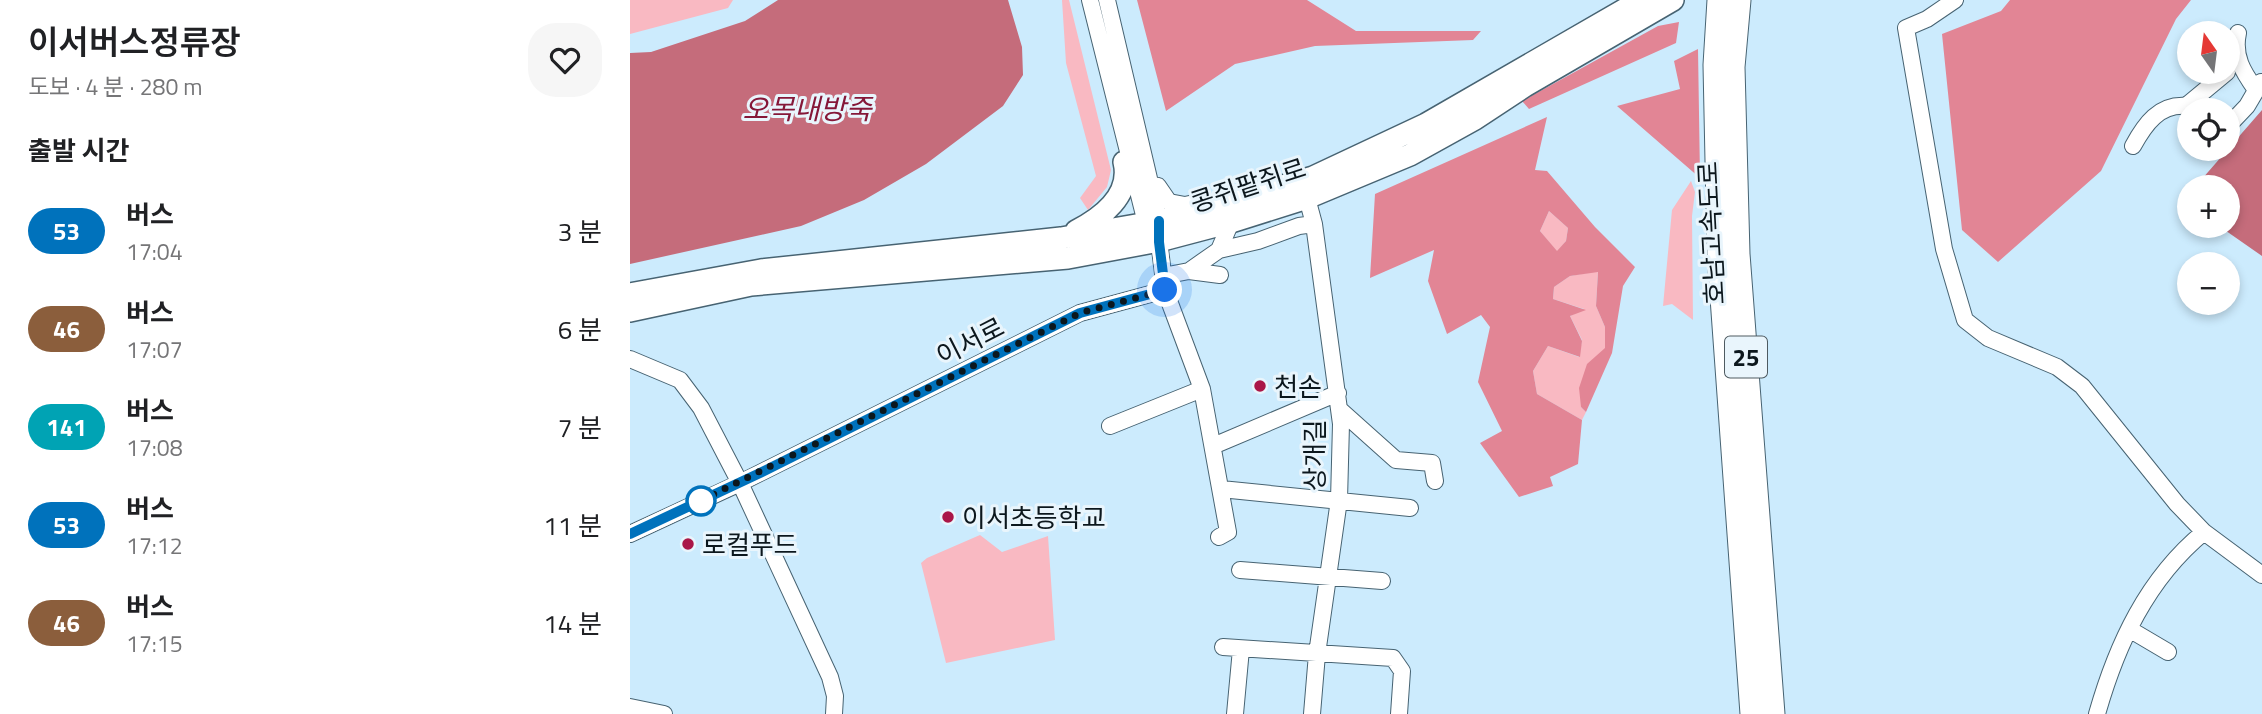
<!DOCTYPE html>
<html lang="ko">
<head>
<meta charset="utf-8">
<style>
	:root { --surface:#fff; --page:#f6f6f6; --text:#202124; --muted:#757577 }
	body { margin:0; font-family:"Titillium Web","Noto Sans KR",sans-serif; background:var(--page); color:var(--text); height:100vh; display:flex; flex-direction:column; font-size:26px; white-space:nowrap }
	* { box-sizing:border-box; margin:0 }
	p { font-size:23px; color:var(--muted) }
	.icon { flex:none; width:38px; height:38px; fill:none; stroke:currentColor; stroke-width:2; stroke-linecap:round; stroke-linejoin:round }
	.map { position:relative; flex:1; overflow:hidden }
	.details { display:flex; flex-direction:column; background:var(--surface); width:630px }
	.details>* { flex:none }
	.badge { padding:0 14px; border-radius:23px; font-size:24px; line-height:46px }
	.needle { width:46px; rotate:346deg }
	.buttons { position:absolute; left:1547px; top:21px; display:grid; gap:14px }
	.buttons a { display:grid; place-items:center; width:63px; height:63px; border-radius:50%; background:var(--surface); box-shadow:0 4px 10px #0003; font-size:35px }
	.you { position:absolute; width:35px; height:35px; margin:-18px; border:5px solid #fff; border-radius:50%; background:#1a73e8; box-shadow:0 0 0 10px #1a73e833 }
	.map>.badge { position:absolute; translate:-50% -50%; box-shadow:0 0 0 4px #fff }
	h2 { padding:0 28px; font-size:26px; line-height:63px }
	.round { display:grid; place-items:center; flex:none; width:74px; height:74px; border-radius:28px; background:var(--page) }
	.headline { display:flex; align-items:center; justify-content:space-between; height:119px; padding:0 28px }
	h1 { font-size:33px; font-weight:600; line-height:52px }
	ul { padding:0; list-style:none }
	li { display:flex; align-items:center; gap:21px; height:98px; padding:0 28px }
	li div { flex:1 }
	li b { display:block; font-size:26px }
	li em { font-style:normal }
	li .badge { min-width:77px; font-weight:700; text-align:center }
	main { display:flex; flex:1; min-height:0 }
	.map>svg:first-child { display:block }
</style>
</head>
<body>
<main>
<section class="details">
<div class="headline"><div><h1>이서버스정류장</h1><p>도보 · 4 분 · 280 m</p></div><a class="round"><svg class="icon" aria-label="heart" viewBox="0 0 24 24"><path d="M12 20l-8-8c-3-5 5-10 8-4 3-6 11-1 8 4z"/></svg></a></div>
<h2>출발 시간</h2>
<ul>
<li><span class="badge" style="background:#0072bc;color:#fff">53</span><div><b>버스</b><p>17:04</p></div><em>3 분</em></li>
<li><span class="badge" style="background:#8b5e3c;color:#fff">46</span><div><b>버스</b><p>17:07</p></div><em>6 분</em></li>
<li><span class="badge" style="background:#00a3b4;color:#fff">141</span><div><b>버스</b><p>17:08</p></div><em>7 분</em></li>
<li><span class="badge" style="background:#0072bc;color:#fff">53</span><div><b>버스</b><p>17:12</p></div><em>11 분</em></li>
<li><span class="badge" style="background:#8b5e3c;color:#fff">46</span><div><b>버스</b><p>17:15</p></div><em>14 분</em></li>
</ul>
</section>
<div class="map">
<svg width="1632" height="714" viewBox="0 0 1632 714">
	<rect width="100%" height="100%" fill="#ccebfd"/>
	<path fill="#f9b9c2" d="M0,0h103l-5,8 -98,26z
		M432,0h7l42,170 -4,17 -19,23 -8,-12 16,-22 -30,-113z
		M1061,181l4,11 -3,24 1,104 -21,-16 -9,2 9,-96z
		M919,211l19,17 -2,13 -9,11 -17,-21z
		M968,271l-2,35 9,21v22l-24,58 5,5 -4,8 -45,-26 -4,-23 15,-25 31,11 3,-17 -12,-24 14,-7 -31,-10 1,-12 16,-11z
		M350,535l22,17 46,-16 7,104 -109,23 -25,-100 6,-5z"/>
	<path fill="#e28595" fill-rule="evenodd" d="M507,0h170l49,31h125l-8,9 -158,6 -80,18 -69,47z
		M1380,0h181l-15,19 -75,152 -103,91 -36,-32 -20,-196 59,-23z
		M1049,22l-3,21 -147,66 -7,-8 136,-75z
		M1068,49l2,129 -83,-72 63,-17 -6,-28z
		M917,117l-12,53 12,1 48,56 40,40 -12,19 -11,67 -26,59 -5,-5 -2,-19 8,-24 18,-16v-21l-9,-21 2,-34 -28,4 -16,11 -1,12 33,11 -16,6 12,25 -2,16 -32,-11 -15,25 4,23 45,26 -4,44 -28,13 3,9 -34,11 -39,-54 22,-12 -24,-49 12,-55 -9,-12 -34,19 -19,-53 6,-31 -64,28 5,-84zM919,211l19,17 -2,13 -9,10 -17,-20z"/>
	<path fill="#c56c7b" d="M148,0h230l14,47 1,28 -20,31 -77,58 -62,36 -63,26 -171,38v-211l21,-1 94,-31z
		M1632,110v146l-43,-30h9v-39h-33z"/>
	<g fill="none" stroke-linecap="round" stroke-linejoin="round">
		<g stroke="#476372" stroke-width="18">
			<path id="minor" d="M460,0l56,223 5,8
				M1325,0l-28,19 -21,9 38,221 21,71 23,18 69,29 25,19 95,118 27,28 58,43
				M1608,33c-5,23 5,39 18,57
				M1598,126l19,-20 14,-24
				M1503,146c12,-22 26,-42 53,-40l41,-34
				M521,185l7,1 11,16 16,3 14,-3
				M677,198l7,26 27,200 -2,76 -22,154 -5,60
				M589,250l39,-9 41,-15 15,-2
				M559,271l31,4
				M533,276l26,-5 30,-21 12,-28
				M535,290l37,99 26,143 -9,5
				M0,359l50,21 21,28 39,75 90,194 5,19 -1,18
				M709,409l57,51 36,3 3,18
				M480,426l92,-37
				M583,446l125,-53
				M591,489l189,19
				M0,534l110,-51 340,-170 85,-23 -6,-49v-20l-52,-221
				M610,570l142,11
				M1499,629l39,23
				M593,647l170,11 9,13 -3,43
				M0,707l34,7
				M605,714l6,-65
				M1467,714c20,-70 50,-135 107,-182"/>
		</g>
		<g stroke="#476372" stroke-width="24">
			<path id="major" d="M446,231c25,-13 56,-36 48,-69l7,-1
				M0,294l131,-24 300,-32 98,-17 76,-21 78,-23 113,-53 215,-124
				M0,311l121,-26 317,-27 91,-17 72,-19 76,-24 103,-43 65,-36 50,-33 148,-86"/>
		</g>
		<g stroke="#476372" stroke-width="25">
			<path id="highway" d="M1089,0l-4,65 4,191 33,458
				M1109,0l-6,67 5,187 35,460"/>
		</g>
		<use href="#minor" stroke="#fff" stroke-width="16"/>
		<use href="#major" stroke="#fff" stroke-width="21"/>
		<use href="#highway" stroke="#fff" stroke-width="23"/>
	</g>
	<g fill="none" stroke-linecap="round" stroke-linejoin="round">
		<g stroke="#fff" stroke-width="16">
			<path id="line" d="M0,534l130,-61 320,-160 85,-23 -6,-48v-21"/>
		</g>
		<use href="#line" stroke="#0072bc" stroke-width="10"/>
		<path stroke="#0c171d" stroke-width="7" stroke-dasharray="0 12.6" d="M71,501l-5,2 384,-190 85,-23"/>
	</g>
	<g fill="#aa1647" stroke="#e9f5fc" stroke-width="2.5">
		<circle cx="630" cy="386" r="7"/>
		<circle cx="318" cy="517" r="7"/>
		<circle cx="58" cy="544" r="7"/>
	</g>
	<circle fill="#fff" stroke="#0072bc" stroke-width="3.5" cx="71" cy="501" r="14"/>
	<g text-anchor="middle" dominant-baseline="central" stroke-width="6" stroke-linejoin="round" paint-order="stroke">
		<rect fill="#e9f5fc" stroke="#4e5a60" stroke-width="2" x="1095" y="336.5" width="42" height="41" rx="5"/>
		<g font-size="24" font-weight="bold" fill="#0c171d">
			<text x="1116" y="357">25</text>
		</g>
		<g font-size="26" fill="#0c171d" stroke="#e9f5fc">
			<text transform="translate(618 185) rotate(-18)">콩쥐팥쥐로</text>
			<text transform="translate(1081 233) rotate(-93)">호남고속도로</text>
			<text transform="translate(340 341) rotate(-27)">이서로</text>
			<text transform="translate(684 455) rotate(-90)">상개길</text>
		</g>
		<g font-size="26" fill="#0c171d" stroke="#e9f5fc" text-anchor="start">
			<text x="644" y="386">천손</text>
			<text x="332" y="517">이서초등학교</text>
			<text x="72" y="544">로컬푸드</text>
		</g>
		<g font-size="28" font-style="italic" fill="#851738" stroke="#e9f5fc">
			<text x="177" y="108">오목내방죽</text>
		</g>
	</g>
</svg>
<div class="buttons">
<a><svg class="needle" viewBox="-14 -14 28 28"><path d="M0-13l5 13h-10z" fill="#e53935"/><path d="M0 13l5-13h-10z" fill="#757577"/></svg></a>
<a><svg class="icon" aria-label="locate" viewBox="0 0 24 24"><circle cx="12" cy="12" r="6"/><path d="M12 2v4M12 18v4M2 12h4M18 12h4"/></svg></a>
<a>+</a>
<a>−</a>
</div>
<div class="you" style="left:535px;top:290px"></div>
</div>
</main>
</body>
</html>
